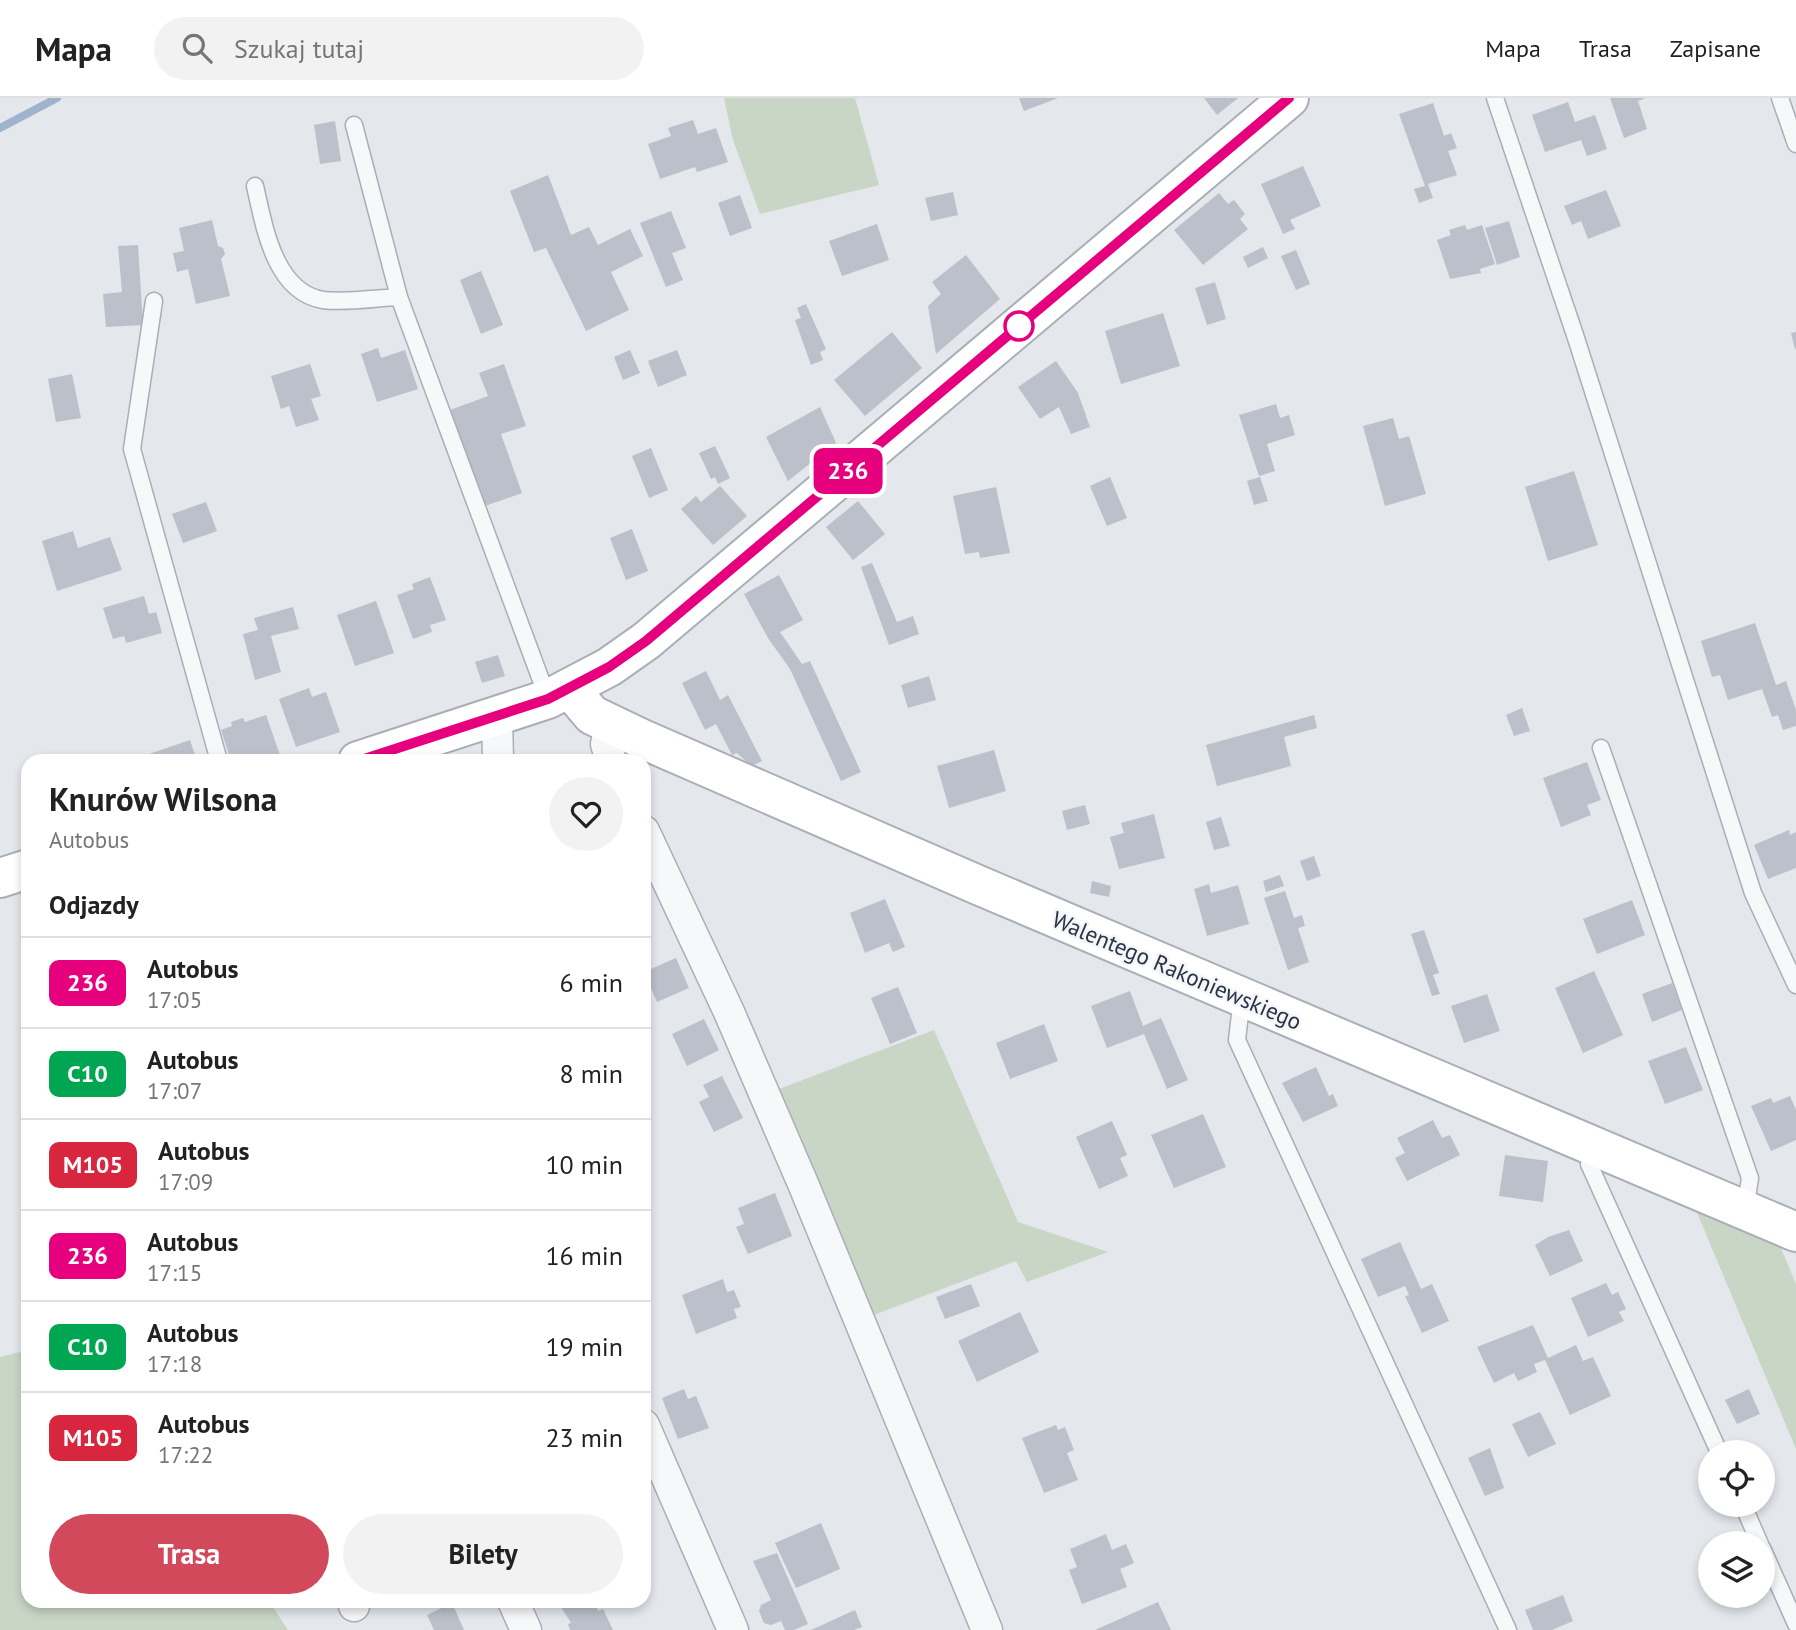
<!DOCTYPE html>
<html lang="pl">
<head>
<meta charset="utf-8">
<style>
	:root { --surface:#fff; --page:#f2f2f2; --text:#222; --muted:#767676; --line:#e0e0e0; --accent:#d1495b }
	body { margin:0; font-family:"PT Sans",sans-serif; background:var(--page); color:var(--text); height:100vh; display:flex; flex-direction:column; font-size:26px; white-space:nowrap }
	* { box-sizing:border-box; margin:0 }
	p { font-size:23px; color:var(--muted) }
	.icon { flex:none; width:38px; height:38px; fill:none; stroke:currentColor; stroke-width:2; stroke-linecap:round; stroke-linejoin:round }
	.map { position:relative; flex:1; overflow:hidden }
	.side { position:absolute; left:21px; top:656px; width:630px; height:854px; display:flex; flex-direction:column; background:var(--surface); border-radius:21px; box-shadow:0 4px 10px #0003 }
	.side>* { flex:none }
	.badge { padding:0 14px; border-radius:10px; font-size:24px; line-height:46px }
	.tools { position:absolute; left:1698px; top:1342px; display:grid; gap:14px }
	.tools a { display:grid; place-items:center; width:77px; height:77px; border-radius:50%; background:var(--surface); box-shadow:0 4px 10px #0003; font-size:35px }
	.map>.badge { position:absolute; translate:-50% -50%; box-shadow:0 0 0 4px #fff }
	h2 { padding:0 28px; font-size:26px; line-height:63px }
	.round { display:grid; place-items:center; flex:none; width:74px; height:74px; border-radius:37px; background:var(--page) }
	.overview { display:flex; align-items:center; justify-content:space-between; height:119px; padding:0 28px }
	h1 { font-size:33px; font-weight:600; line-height:52px }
	.action { display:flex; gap:14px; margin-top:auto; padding:14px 28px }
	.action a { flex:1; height:80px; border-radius:42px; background:var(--accent); color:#fff; font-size:28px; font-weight:600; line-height:80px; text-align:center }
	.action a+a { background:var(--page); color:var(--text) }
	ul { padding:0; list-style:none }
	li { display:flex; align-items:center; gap:21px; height:91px; padding:0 28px; border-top:2px solid var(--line) }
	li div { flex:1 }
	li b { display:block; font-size:26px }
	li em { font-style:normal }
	li .badge { min-width:77px; font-weight:700; text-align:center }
	header { display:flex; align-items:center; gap:42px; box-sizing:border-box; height:98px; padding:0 35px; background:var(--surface); border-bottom:2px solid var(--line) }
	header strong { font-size:33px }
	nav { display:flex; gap:38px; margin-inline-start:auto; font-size:24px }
	.search { width:490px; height:63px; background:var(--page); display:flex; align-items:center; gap:18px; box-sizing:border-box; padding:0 24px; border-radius:38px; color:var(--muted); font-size:26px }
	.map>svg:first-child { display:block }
</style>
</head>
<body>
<header>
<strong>Mapa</strong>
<div class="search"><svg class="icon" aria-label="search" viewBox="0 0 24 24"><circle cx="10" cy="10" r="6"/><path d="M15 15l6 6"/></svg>Szukaj tutaj</div>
<nav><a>Mapa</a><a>Trasa</a><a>Zapisane</a></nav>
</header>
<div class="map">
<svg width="1796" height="1532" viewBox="0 0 1796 1532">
	<rect width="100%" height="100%" fill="#e4e7ec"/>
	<path fill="#c9d6c5" d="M724,0h131l24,87 -119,29 -27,-74z
		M934,932l84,192 90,30 -81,30 -11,-21 -145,55 -92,-227z
		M1693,1105l84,36 19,45v165z
		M28,1252v251h241l19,29h-288v-273z"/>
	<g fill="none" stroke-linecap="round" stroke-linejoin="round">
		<path stroke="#9fb4cc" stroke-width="8" d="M0,30l57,-30"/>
	</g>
	<path fill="#bbc0ca" d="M1019,0h39l-34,13z
		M1204,0h34l-21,17z
		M1610,0h36l-8,3 9,28 -23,9z
		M1568,4l7,20 20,-7 12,34 -20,7 -6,-16 -36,12 -13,-37z
		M1433,5l11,33 7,-3 6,15 -9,3 9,24 -29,9 5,14 -14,5 -5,-14 11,-3 -26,-72z
		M693,22l5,14 18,-6 12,34 -31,10 -2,-5 -35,12 -12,-35 23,-8 -3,-8z
		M335,23l6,40 -21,3 -6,-39z
		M1303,68l18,40 -31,14 5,9 -12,5 -22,-50z
		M548,77l23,60 18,-8 9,18 32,-16 13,27 -32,16 18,38 -43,21 -40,-83 -12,4 -24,-61z
		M1606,92l15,36 -33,13 -7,-18 -9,4 -8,-19z
		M953,94l5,23 -27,6 -6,-23z
		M1219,95l9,11 6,-4 11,14 -5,5 8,10 -45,36 -29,-35z
		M740,97l12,33 -22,8 -12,-33z
		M671,113l15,37 -14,5 11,27 -17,7 -26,-64z
		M212,122l6,26 5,2 2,6 -4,5 9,37 -34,8 -8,-35 -11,3 -4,-19 11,-2 -5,-23z
		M1509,123l11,36 -23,8 -12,-37z
		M877,126l12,36 -47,16 -13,-35z
		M1465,127l2,5 15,-5 13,39 -15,5 1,4 -31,6 -13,-39 14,-5 -2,-5z
		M138,147l5,80 -37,2 -3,-33 19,-2 -4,-46z
		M1263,149l5,11 -20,10 -5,-11z
		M1296,152l14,34 -14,6 -15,-34z
		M966,157l34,44 -64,55 -8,-48 13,-12 -9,-12z
		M481,173l22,54 -22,9 -21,-54z
		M1215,184l11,37 -19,6 -12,-37z
		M806,206l20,45 -6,3 3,8 -12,5 -16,-45 6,-2 -4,-10z
		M1163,215l17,53 -59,18 -16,-53z
		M892,234l30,36 -57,48 -31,-36z
		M1796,234v17h-1l-4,-16z
		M378,250l3,10 24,-8 13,39 -41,13 -16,-48z
		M630,252l10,23 -17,7 -9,-23z
		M677,252l10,25 -29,12 -10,-26z
		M1056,263l22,32 12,34 -19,7 -12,-27 -19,12 -22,-32z
		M310,266l11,32 -10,3 8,21 -23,7 -7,-21 -8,3 -10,-33z
		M504,266l22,62 -25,8 21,59 -37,13 -35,-96 38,-14 -9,-23z
		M72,276l9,44 -25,4 -8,-43z
		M1276,306l4,14 9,-3 6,20 -28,9 8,27 -16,5 -20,-61z
		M820,309l16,36 -48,38 -22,-44z
		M1393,320l6,21 10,-3 17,58 -41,12 -22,-80z
		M715,348l15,32 -12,6 -3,-7 -4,2 -12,-26z
		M651,350l17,42 -19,8 -17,-42z
		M1574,373l24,74 -50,16 -23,-74z
		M1110,379l17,41 -20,8 -17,-40z
		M1260,379l8,24 -14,4 -7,-24z
		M720,388l27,30 -34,29 -32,-36 15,-13 5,6z
		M996,389l14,66 -30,5 -1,-6 -14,2 -12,-58z
		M858,403l27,33 -32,26 -27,-33z
		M206,404l11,29 -34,12 -11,-29z
		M632,431l16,42 -22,9 -16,-42z
		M73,433l5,17 32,-11 12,33 -65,21 -15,-50z
		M872,465l25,59 16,-6 6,18 -30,11 -28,-78z
		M779,477l24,45 -23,12 22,32 8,-3 51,111 -20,9 -51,-112 -22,-31 -24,-44z
		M430,479l16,43 -16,5 2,7 -19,7 -16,-44 17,-6 -2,-5z
		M144,498l5,18 7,-2 6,21 -36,10 -2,-7 -11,3 -10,-31z
		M376,503l18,52 -39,13 -18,-51z
		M293,509l6,22 -28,7 10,36 -26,8 -12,-46 15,-4 -4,-12z
		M1755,525l21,62 10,-4 10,29v16l-13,4 -5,-15 -6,2 -10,-28 -34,11 -8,-25 -8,2 -11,-36z
		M498,557l7,21 -23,7 -7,-21z
		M706,573l14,29 8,-5 34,66 -11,5 -14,-13 -5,2 -16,-31 -11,6 -23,-47z
		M929,578l7,24 -28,8 -7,-23z
		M309,590l3,9 14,-5 14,40 -44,15 -17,-48z
		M1522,610l8,23 -16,5 -8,-21z
		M266,617l14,40 -19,6h-30l-10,-31 11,-4 -1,-4 12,-4 2,4z
		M1314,617l3,13 -33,9 7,29 -74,20 -11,-41z
		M190,642l7,21h-45l-3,-7z
		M994,652l12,41 -57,17 -12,-42z
		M1587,664l14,38 -14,5 4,10 -30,12 -18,-49z
		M1085,707l5,19 -23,6 -5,-19z
		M1154,716l11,44 -46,11 -9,-32 14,-4 -3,-10z
		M1221,719l9,29 -16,4 -8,-28z
		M1789,732l1,5 6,-3v36l-28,11 -14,-34z
		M1314,758l7,20 -14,5 -7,-20z
		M1280,777l4,11 -18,6 -3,-11z
		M1092,783l19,5 -2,11 -19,-4z
		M1209,786l2,9 27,-8 11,39 -42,12 -13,-47z
		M1285,793l9,27 8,-3 3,11 -7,2 11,34 -21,8 -24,-72z
		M885,801l20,48 -12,5 -4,-9 -24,10 -15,-40z
		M1632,802l13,35 -48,19 -14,-35z
		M1424,832l15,43 -6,2 7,19 -8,2 -21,-62z
		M676,860l13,30 -32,14 -13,-30z
		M1594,873l29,64 -40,18 -28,-65z
		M1672,885l10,27 -30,12 -10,-28z
		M898,889l19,46 -27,11 -19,-46z
		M1130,893l13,35 18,-8 27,62 -21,9 -23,-55 -37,14 -16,-42z
		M1487,896l13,37 -36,12 -13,-37z
		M704,921l15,31 -32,16 -15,-32z
		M1044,926l14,37 -48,18 -14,-36z
		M1686,949l17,43 -38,14 -17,-43z
		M1316,969l13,29 4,-2 5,12 -35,16 -21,-39z
		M722,978l21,42 -29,14 -15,-30 10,-5 -6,-12z
		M1790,998l6,14v30l-25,11 -20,-45 20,-8 2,5z
		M1203,1016l23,53 -52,21 -23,-53z
		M1433,1022l9,18 8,-3 10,20 -53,26 -12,-23 10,-5 -8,-15z
		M1112,1023l15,34 -7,3 8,18 -29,13 -23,-52z
		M1505,1057l43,6 -5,41 -44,-6z
		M775,1095l17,43 -44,18 -12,-27 8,-3 -6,-16z
		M1569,1132l14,31 -33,15 -15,-31 13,-8z
		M1400,1144l21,47 11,-5 17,37 -27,12 -17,-37 4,-1 -4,-9 -27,11 -17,-38z
		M723,1181l4,13 7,-2 7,17 -7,2 3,9 -41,16 -14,-39z
		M1606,1185l6,12 6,-3 8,17 -7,3 5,9 -36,16 -17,-39z
		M971,1186l9,22 -35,13 -9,-22z
		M1020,1214l19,40 -62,30 -19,-41z
		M1533,1227l15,33 28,-13 7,16 10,-4 18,39 -41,19 -25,-55 -11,4 3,8 -19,9 -4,-8 -20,10 -17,-36z
		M684,1291l4,10 8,-3 13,32 -31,11 -16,-41z
		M1749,1291l11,25 -23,10 -12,-24z
		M1540,1314l16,32 -28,13 -16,-33z
		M1056,1327l2,5 7,-3 9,23 -7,3 11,27 -34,13 -22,-55z
		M1490,1350l14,40 -19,8 -17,-38z
		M821,1425l19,46 -44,19 -21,-45z
		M1106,1436l6,16 14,-6 8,19 -14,6 7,18 -45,17 -13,-34 8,-3 -7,-18z
		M777,1455l31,71 -14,6h-9l-4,-9 -10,4 -7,-2 -5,-12 2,-6 10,-5 -18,-39z
		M1563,1497l10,26 -21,9h-19l-8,-20z
		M557,1503h37l4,10 5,-2 10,21h-43l-2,-6 3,-1z
		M1158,1504l13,28h-76z
		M452,1505l12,27h-30l-7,-15z
		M855,1512l7,17 -8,3h-43z"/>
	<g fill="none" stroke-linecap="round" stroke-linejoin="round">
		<g stroke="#a9aeb7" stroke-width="19">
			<path id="lane" d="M1495,0l81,240 177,555 43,92
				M1780,0l16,46
				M354,27l45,172 149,402
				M255,88c9,39 19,106 68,114 24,3 52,-2 76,-3
				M154,203l-22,148 87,312
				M1601,650l149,430 -5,32
				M1242,899l-5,43 271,590
				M1598,1050l-9,16 130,288
				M1743,1407l17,39
				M1762,1450l34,76"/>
		</g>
		<g stroke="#a9aeb7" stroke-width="33">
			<path id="street" d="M497,618l1,45
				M610,626l-4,20 5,17
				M644,733l85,181 75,174 183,444
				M644,1327l89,205
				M513,1503l13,29
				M354,1508l1,-5"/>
		</g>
		<g stroke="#a9aeb7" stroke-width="42">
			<path id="secondary" d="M570,591l22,26 48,23 338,147 818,347
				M358,663l190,-62 61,-32 37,-26 643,-543
				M0,780l28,-9"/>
		</g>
		<use href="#lane" stroke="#f7f8fa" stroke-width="16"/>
		<use href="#street" stroke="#f7f8fa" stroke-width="30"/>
		<use href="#secondary" stroke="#fff" stroke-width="38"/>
	</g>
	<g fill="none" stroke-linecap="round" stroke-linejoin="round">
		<g stroke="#fff" stroke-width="16">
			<path id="line" d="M358,663l190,-62 61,-32 37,-26 643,-543"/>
		</g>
		<use href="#line" stroke="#e6007e" stroke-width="10"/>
	</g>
	<circle fill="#fff" stroke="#e6007e" stroke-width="3.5" cx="1019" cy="228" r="14"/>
	<g text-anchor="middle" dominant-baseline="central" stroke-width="5" stroke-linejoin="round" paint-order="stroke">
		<g font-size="23" fill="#2b3445" stroke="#f4f6f9">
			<text transform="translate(1177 872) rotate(23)">Walentego Rakoniewskiego</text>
		</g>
	</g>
</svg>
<div class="tools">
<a><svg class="icon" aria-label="locate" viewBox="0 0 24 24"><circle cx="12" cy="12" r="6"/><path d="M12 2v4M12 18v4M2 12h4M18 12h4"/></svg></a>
<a><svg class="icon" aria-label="layers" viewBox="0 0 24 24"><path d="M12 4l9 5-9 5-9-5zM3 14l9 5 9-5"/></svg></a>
</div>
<b class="badge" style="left:848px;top:373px;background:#e6007e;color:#fff">236</b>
<section class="side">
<div class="overview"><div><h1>Knurów Wilsona</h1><p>Autobus</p></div><a class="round"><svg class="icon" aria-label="heart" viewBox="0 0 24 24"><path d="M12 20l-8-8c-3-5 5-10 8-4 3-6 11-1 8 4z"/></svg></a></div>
<h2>Odjazdy</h2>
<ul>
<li><span class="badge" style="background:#e6007e;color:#fff">236</span><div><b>Autobus</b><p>17:05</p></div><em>6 min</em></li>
<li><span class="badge" style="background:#00a651;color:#fff">C10</span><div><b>Autobus</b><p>17:07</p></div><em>8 min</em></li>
<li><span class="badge" style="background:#d7263d;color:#fff">M105</span><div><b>Autobus</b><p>17:09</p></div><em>10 min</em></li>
<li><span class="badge" style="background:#e6007e;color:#fff">236</span><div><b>Autobus</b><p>17:15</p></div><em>16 min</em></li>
<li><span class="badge" style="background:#00a651;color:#fff">C10</span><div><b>Autobus</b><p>17:18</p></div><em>19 min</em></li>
<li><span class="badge" style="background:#d7263d;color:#fff">M105</span><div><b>Autobus</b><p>17:22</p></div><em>23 min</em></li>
</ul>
<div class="action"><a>Trasa</a><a>Bilety</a></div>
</section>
</div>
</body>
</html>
